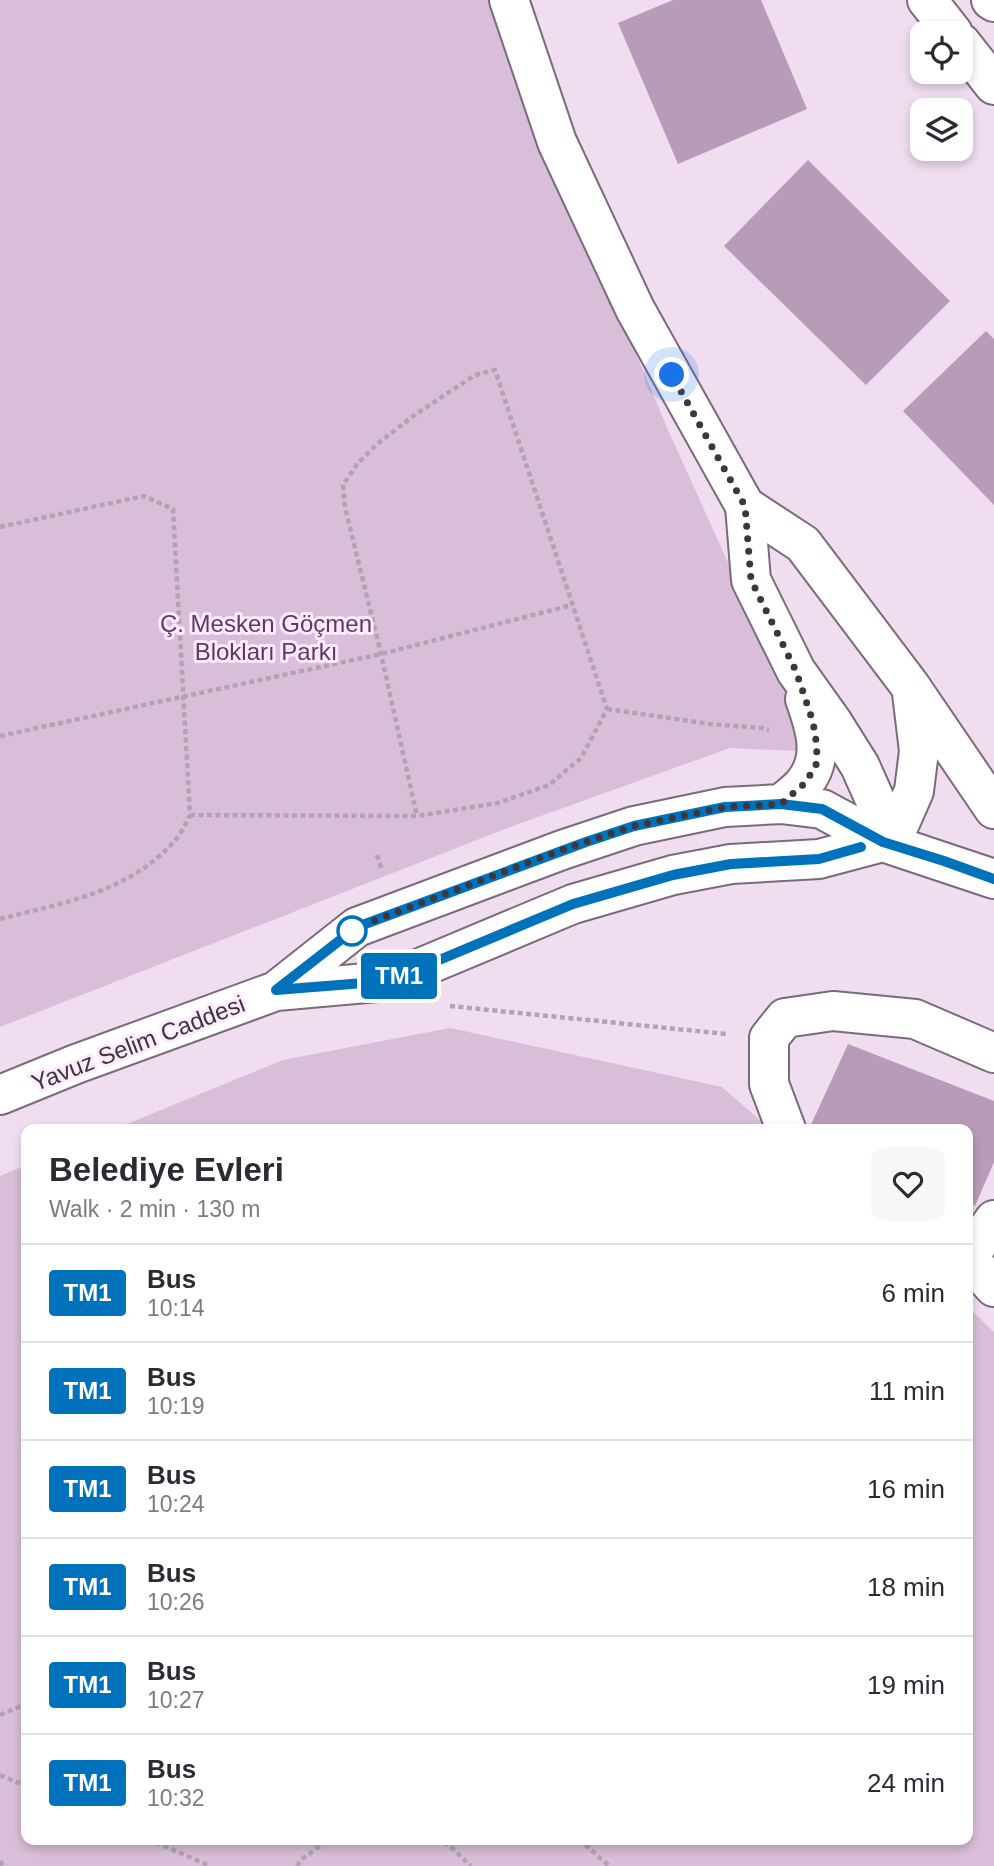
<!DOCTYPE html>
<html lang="en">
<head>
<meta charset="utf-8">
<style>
	:root { --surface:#fff; --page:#f7f7f7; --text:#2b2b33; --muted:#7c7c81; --line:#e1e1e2 }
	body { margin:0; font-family:Arial,sans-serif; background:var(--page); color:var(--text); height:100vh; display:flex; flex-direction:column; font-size:26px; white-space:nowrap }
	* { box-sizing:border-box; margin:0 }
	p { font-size:23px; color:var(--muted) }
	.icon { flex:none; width:38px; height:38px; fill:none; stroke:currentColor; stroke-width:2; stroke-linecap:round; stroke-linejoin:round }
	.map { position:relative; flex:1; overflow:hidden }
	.sheet { position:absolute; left:21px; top:1124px; width:952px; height:721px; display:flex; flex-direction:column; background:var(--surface); border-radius:14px; box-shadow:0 4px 10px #0003 }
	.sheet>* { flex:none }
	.badge { padding:0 14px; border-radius:5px; font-size:24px; line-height:46px }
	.controls { position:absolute; left:910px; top:21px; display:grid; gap:14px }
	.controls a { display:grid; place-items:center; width:63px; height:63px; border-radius:14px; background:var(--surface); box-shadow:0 4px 10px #0003; font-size:35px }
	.you { position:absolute; width:35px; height:35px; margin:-18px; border:5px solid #fff; border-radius:50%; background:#1a73e8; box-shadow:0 0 0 10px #1a73e833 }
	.map>.badge { position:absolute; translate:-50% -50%; box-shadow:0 0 0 4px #fff }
	.round { display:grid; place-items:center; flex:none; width:74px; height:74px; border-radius:14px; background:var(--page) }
	.overview { display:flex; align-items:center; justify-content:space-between; height:119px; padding:0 28px }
	h1 { font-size:33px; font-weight:700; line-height:52px }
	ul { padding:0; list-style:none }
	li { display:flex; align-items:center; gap:21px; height:98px; padding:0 28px; border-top:2px solid var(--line) }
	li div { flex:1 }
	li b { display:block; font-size:26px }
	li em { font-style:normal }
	li .badge { min-width:77px; font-weight:700; text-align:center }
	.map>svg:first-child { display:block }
</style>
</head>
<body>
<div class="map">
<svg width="994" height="1866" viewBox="0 0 994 1866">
	<rect width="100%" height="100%" fill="#f0ddf0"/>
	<path fill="#d8bed8" d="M0,0h488l180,430 130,287 -1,34 -67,-3 -220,79 -510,200z
		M450,1028l272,59 48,42h-655l168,-69z
		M26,1165v674h942v-532l26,25v534h-994v-690z"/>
	<path fill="#b89bb8" d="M673,0h88l46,109 -129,55 -60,-141z
		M808,160l142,141 -84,84 -142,-139z
		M986,331l8,8v166l-91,-94z
		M848,1044l146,57v61l-19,44 -7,-3v-74h-159z"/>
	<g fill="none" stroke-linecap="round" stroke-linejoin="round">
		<g stroke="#7b6a7b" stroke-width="42">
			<path id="minor" d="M509,0l48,142 78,167 110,197
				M927,0l26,33
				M991,0l3,2
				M961,43l33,42
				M786,1129l-17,-45v-46l16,-20 48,-7 82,8 79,34
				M994,1220l-26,38 26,29"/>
		</g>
		<g stroke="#7b6a7b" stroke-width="42">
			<path id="tertiary" d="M781,804c8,-7 18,-13 24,-22 20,-25 10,-55 0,-83
				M883,842l-7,-40 -16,-36 -27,-43 -37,-52 -45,-91 -6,-74 58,38 108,143 83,122
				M883,842l16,-17 15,-34 5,-40 -7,-58
				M276,991l81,-64 205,-77 72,-24 91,-19 56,-3 41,5 61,33 111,37
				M0,1095l76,-31 200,-73 113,-10 184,-77 100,-29 58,-11 88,-5 64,-17"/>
		</g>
		<path stroke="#b2a3b2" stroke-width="4.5" stroke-dasharray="5 3.5" stroke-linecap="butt" d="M0,527l144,-31 29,13 17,306c-5,10 -10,20 -17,28 -46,50 -111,60 -173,76
			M607,709l103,15 52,4 7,2
			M0,736l381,-82 191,-49
			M190,815l227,1 81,-13 51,-18 32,-27 26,-49 -112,-339 -20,5 -59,39 -39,30 -19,19 -15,22 2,22 36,147 36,162
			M377,855l5,15
			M450,1006l276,28
			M0,1715l26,-11
			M0,1775l26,11
			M148,1839l62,27
			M436,1839l13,6 22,21
			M579,1839l30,27
			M0,1861l3,5
			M297,1866l5,-7 28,-20"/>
		<use href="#minor" stroke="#fff" stroke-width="38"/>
		<use href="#tertiary" stroke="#fff" stroke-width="38"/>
	</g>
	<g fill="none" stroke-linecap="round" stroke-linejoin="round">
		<g stroke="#fff" stroke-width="16">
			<path id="line" d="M861,847l-42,12 -88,5 -58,11 -100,29 -184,77 -113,9 81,-63 229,-85 48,-16 91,-19 56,-3 41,5 61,33 61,19 50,18"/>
		</g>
		<use href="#line" stroke="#0072bc" stroke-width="10"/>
		<path stroke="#3d363d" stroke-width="7" stroke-dasharray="0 12.6" d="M352,931l5,-4 205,-77 72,-24 91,-19 56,-3 23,-20 12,-18 1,-19 -4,-25 -17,-51 -45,-91 -6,-74 -73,-131"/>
	</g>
	<circle fill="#fff" stroke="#0072bc" stroke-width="3.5" cx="352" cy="931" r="14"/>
	<g text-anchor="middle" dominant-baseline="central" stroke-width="6" stroke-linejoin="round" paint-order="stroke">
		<g font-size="24" fill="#603962" stroke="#fdeafd">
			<text x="266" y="623">Ç. Mesken Göçmen<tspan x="266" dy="28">Blokları Parkı</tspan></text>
		</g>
		<g font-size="24" fill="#3d363d" stroke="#fdeafd">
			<text transform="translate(138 1043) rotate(-21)">Yavuz Selim Caddesi</text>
		</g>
	</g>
</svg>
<div class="controls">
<a><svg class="icon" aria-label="locate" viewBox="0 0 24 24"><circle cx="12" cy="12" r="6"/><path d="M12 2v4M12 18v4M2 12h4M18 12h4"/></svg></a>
<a><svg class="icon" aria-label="layers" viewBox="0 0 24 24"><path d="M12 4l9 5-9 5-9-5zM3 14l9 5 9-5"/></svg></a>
</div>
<div class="you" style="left:672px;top:375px"></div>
<b class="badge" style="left:399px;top:976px;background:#0072bc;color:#fff">TM1</b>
<section class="sheet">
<div class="overview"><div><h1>Belediye Evleri</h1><p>Walk · 2 min · 130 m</p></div><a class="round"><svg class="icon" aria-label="heart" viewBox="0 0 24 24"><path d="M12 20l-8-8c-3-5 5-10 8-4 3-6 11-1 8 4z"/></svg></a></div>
<ul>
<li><span class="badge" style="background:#0072bc;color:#fff">TM1</span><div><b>Bus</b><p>10:14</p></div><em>6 min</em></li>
<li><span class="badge" style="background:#0072bc;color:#fff">TM1</span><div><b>Bus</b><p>10:19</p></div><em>11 min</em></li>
<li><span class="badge" style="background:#0072bc;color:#fff">TM1</span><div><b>Bus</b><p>10:24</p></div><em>16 min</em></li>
<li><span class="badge" style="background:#0072bc;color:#fff">TM1</span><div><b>Bus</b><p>10:26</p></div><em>18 min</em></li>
<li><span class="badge" style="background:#0072bc;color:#fff">TM1</span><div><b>Bus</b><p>10:27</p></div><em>19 min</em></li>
<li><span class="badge" style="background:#0072bc;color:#fff">TM1</span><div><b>Bus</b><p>10:32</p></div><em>24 min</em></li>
</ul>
</section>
</div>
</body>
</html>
